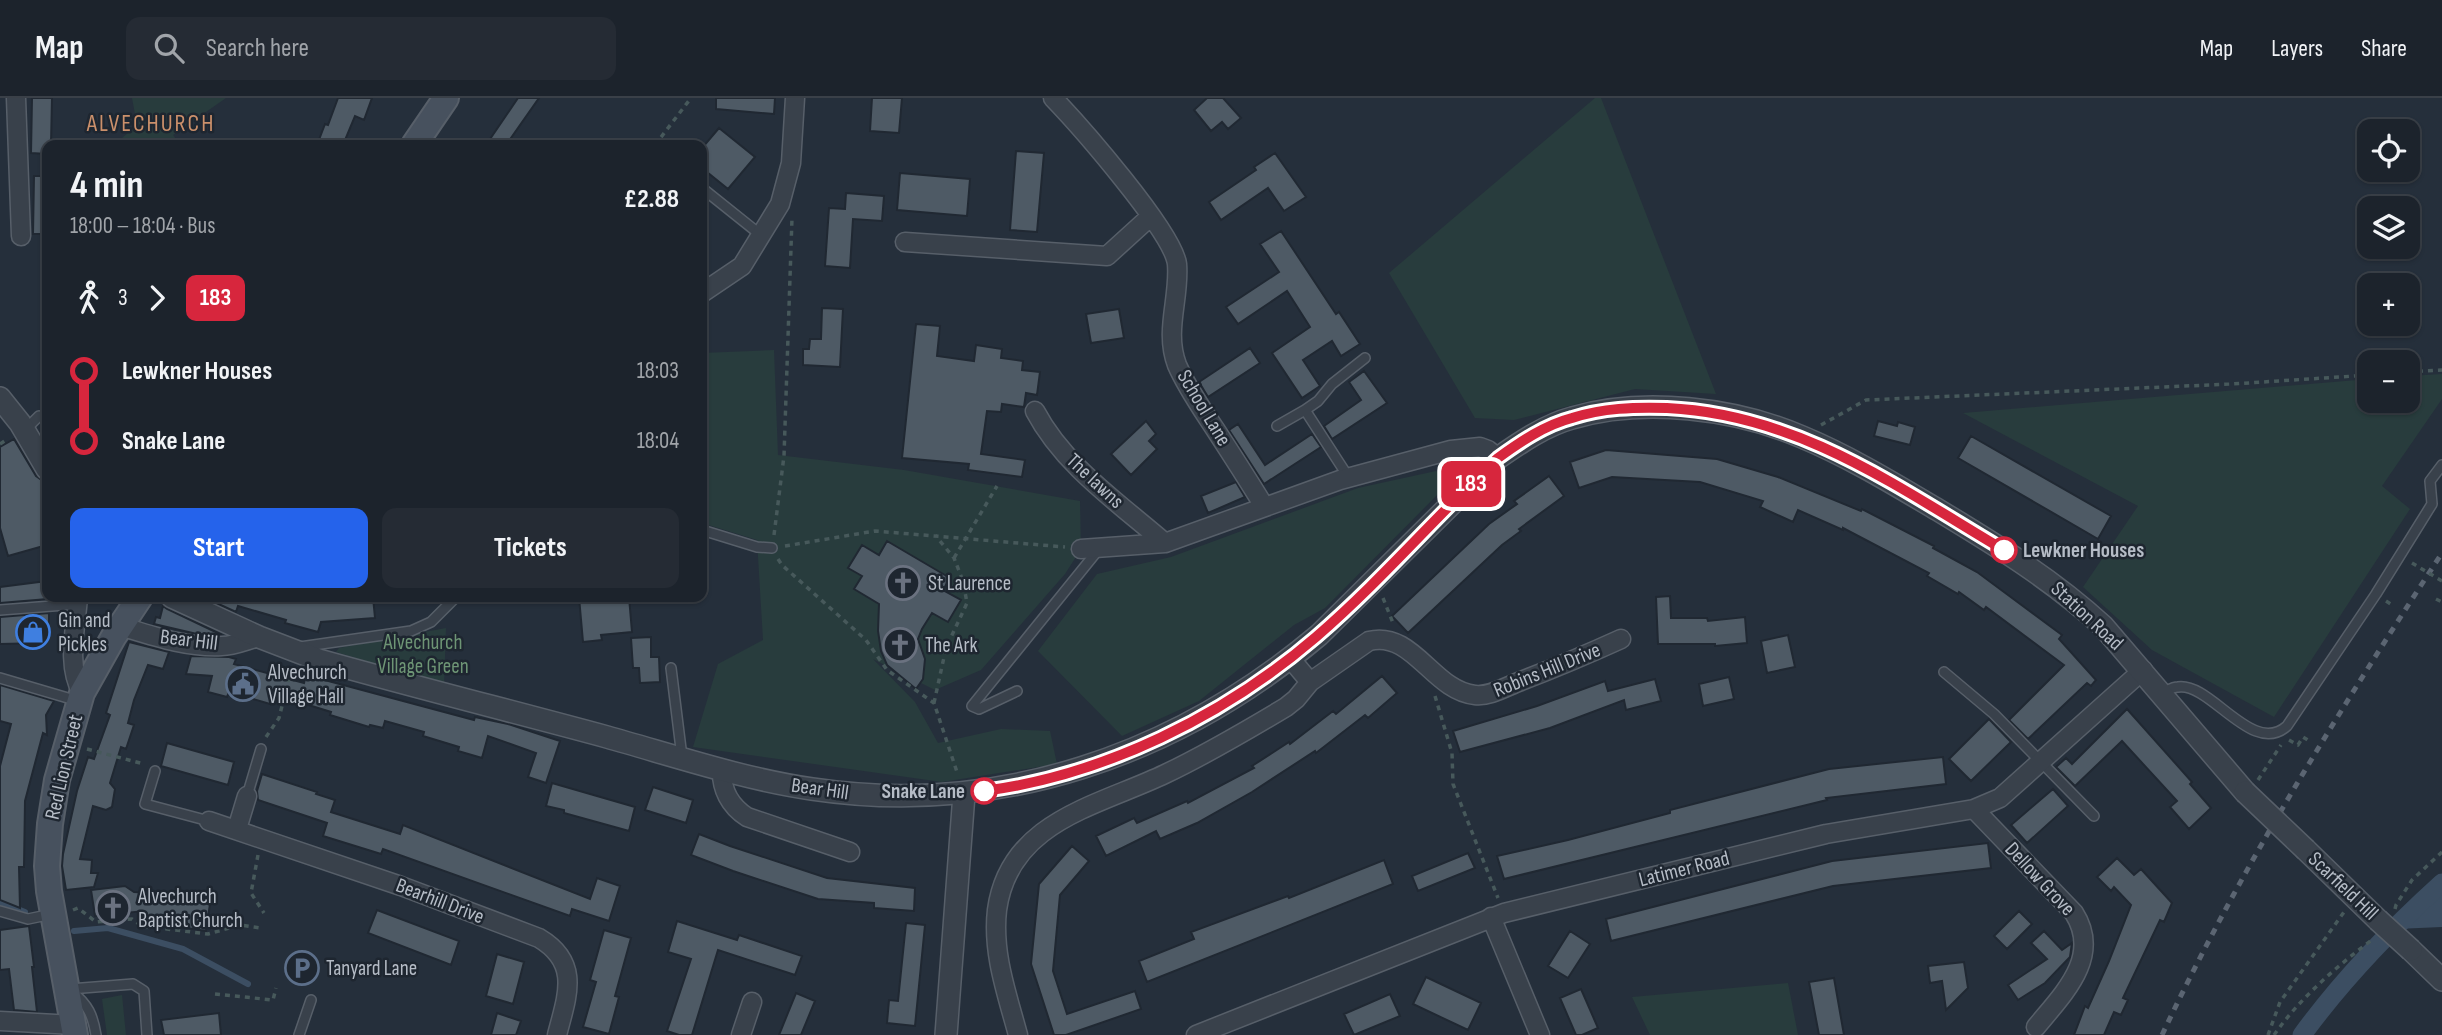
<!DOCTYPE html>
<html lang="en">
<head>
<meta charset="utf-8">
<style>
	:root { --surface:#1c232c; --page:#252b34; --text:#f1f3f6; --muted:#a0a4a9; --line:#3a4048; --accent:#2563eb }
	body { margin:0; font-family:"Sofia Sans Condensed",sans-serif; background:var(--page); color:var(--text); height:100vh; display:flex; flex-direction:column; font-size:26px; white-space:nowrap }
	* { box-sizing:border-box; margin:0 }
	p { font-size:23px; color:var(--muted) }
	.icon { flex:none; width:38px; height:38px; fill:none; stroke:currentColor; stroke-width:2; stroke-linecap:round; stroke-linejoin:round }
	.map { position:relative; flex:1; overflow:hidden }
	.details { position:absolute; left:42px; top:42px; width:665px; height:462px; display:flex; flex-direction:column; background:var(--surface); border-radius:14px; box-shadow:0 2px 5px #0004,0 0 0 2px var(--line) }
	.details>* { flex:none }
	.badge { padding:0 14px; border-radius:10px; font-size:24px; line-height:46px }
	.fabs { position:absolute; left:2357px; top:21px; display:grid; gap:14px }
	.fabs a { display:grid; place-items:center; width:63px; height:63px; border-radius:14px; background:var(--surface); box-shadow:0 2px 5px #0004,0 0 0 2px var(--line); font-size:35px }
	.map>.badge { position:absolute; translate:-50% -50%; box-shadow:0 0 0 4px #fff }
	.legs { display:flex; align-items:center; gap:10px; height:77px; padding:0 28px; font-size:23px }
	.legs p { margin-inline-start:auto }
	.summary { display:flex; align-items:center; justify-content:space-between; height:119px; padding:0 28px }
	h1 { font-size:38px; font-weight:700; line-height:52px }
	.button { display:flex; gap:14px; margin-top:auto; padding:14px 28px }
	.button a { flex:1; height:80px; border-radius:14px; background:var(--accent); color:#fff; font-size:28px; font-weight:700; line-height:80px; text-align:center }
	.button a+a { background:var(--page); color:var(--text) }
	ul { padding:0 28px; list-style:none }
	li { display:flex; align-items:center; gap:24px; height:70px; font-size:26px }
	li i { display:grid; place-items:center; width:10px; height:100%; margin:0 9px; background:currentColor }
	li i::after { content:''; width:18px; height:18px; margin:-9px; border:5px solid; border-radius:50%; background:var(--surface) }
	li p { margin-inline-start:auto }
	li:first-child i { background:linear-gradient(#0000 50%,currentColor 0) }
	li:last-child i { background:linear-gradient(currentColor 50%,#0000 0) }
	header { display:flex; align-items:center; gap:42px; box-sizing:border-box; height:98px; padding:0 35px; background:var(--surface); border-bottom:2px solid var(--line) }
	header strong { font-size:33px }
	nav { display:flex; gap:38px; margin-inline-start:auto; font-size:24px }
	.search { width:490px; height:63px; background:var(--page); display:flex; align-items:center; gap:18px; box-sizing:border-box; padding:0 24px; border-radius:14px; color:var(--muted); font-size:26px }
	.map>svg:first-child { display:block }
</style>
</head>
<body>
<header>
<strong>Map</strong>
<div class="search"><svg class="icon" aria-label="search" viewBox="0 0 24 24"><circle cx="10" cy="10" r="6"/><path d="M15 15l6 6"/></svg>Search here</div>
<nav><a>Map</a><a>Layers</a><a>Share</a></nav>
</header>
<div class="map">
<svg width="2442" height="937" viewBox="0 0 2442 937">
	<rect width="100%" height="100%" fill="#252f3b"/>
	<path fill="#283c3d" d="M132,0h94l-53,37 7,10h-66l23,-20z
		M1595,0h6l115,296 -81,-5 -121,31 -39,-2 -86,-145z
		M774,252l4,105 126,15 176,31 1,48 -16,25 -84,96 -46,20 -62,-31 42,43 23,41 63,-14 49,2 7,33 -115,18 -249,-35 25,-83 45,-24 -6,-100 -55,-17v-170z
		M2442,276v25l-60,87 28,23 -136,208 -122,-67 -69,-63 55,-81 -175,-93 406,-34 1,22h38v-25z
		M1436,373l17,8 -128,129 -31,17 -95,76 -77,35 -84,-85 59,-77 74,-17 187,-69z
		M446,530l-2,57 -108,-33 3,-4z
		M1788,885l10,52h-148l-18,-38z
		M122,897l4,40h-19l-5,-36z"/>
	<path fill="#3c4e62" d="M2442,785v44l-46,2z"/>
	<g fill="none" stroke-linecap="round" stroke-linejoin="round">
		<path stroke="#3c4e62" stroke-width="6" d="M0,804l25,10
			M74,833l34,-3 75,21 65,35"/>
		<path stroke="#3c4e62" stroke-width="19" d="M2302,937c41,-56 88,-105 140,-152"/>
	</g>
	<path fill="#4e5a65" stroke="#202832" stroke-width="2" d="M32,0h20l-1,47h-4v9l-16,-1z
		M338,0h34l-8,22 -9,-4 -12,29h-26l8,-21 3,1z
		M518,0h21l-33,47h-20z
		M716,0h59l-1,16 -58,-5z
		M872,0h30l-3,35 -29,-2z
		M1207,0h16l18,20 -13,11 -6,-7 -11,9 -17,-21z
		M719,30l36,29 -27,32 -26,-21v-20z
		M1016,53l28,2 -7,79 -27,-2z
		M1275,55l31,44 -22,14 -16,-23 -47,32 -12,-18 47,-32 -2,-3z
		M900,75l70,6 -3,37 -70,-6z
		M34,78h13v58h-14z
		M846,95l38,3 -2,25 -29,-2 -3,49 -25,-2 4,-58 16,1z
		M1281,133l55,83 3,-2 21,32 -19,12 -9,-15 -29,19 17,26 -18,12 -30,-45 38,-26 -23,-36 -49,33 -12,-17 53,-35 -19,-28z
		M822,210l21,1 -3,58 -37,-2v-16h6l1,-10h11z
		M1119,211l5,29 -33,5 -5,-29z
		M916,226l24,2 -3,30 37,5 2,-16 26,4 -1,9 22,3 -1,9 18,2 -3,23 -11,-2 -2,14 -22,-3 -1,8 -14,-1 -6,43 44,6 -3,17 -54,-7 1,-6 -67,-6z
		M1250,250l10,15 -52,34 -9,-15z
		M1364,273l23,32 -55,36 -8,-13 37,-26 -12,-18z
		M1146,323l10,13 -7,7 8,8 -26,26 -20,-21z
		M1878,323l19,5 1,-4 17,5 -5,18 -36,-9z
		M1238,326l27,41 47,-31 9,13 -57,37 -35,-54z
		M1971,338l140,80 -13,23 -140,-81z
		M14,341l22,37 7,5 4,8v56l-39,11 -8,-28v-81z
		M1606,352l111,9 61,18 83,34 1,-2 72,37 -1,2 44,24 85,63 -3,4 37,41 -5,6 -4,-3 -59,56 -19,-19 55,-55 -78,-58 -2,3 -25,-18 -1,2 -31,-18 2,-3 -86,-45v2l-45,-20 -5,12 -33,-15 3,-6 -63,-19 -88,-5 -33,11 -9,-26z
		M1549,378l15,20 -45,33 2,2 -19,14 -94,88 -16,-17 97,-92 28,-20 -3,-3z
		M1236,384l9,15 -37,16 -7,-17z
		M887,443l63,37 -7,12 18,10 -13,22 -16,-9 -10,16 -4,10 7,20 -2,20 -7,10 -29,-24 -6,-14 -3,-20 1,-27 -25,-15 8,-13 -14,-8 14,-23 17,10z
		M47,483l1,18 -48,4v-16z
		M1670,498l1,22h36l1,3 37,-4 2,26 -32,3v-2h-57l-2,-47z
		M203,499h170l2,21 -54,4 -3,10 -33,-9 1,-3 -48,-14 -2,6z
		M579,499h50l3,35 -31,3 1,5 -19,2z
		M163,508l4,3 55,26 -25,-1 -43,-10 2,-7 4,1z
		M49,515v14h-5l1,16 -45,1v-27z
		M1788,537l7,32 -28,6 -6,-32z
		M651,539v20h8l1,25 -20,1 -1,-15h-6l-2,-30z
		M129,544l40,10 -6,17 -15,-4 -14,35 -6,23 6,2 -8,24 -5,-2 -11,36 5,6 -3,18 -6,3 -13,-4 -13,53 12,1 -1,13h7l-4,14 -28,3 -4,-24 1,-12 14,-63 11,-34 6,2 16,-44 -4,-2z
		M191,558l38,1 7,2 -2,5 70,19 2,-8 168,45 1,-3 33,7 52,17 -14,42 -18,-6 8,-24 -48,-17 -6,22 -24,-7 1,-4 -36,-11 1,-4 -39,-11 -2,7 -13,-3 -1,2 -39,-12 1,-3 -58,-18 -3,10 -41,-12 -2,5 -19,-5 4,-16 -26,-2z
		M1382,578l15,17 -29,25 -3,-3 -49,38 -1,-2 -63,41 -55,31 -37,16 -4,-8 -50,25 -10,-20 38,-18 3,5 50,-22 1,2 66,-35 -2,-2 37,-24 1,2 43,-33 3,3z
		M1729,579l5,22 -31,7 -4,-22z
		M1655,581l6,22 -35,9 -2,-10 -74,28 -90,24 -7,-21 84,-25 68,-25 3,10z
		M0,587l54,16 -8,14 1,20 -4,-2 -18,68 -1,66h-5l1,41 -20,-8v-134l11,-42 -11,-3z
		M2127,611l65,73 -2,2 21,24 -22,21 -19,-22 7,-6 -55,-60 -47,45 -19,-19 10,-9 6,6z
		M1989,621l22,23 -40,39 -22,-22z
		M167,645l67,19 -6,23 -67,-19z
		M1943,659l3,27 -120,14 1,2 -323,79 -7,-23 71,-16 102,-27v-3l159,-41z
		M262,676l55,18 -1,2 19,6 -4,12 69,22 3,-9 187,74 7,-21 23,8 -11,35 -37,-12 -2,7 -187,-67 -2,5 -58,-18 4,-13 -69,-23 -1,-9z
		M552,685l83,24 -6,24 -65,-18v-3l-18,-4z
		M653,689l40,13 -7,23 -41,-13z
		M2053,691l15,17 -41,37 -16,-18z
		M699,736l31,12 97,32 88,10 -1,23 -40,-3v-5l-56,-4 -85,-28 -42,-16z
		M1988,745l3,25 -158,18 -222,55 -5,-22 226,-58z
		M1072,748l17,15 -29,34 -7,76 14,43 68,-23 6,18 -75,26h-12l-23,-71 8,-80z
		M1468,755l7,15 -57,23 -6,-15z
		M2117,760l17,17 7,-6 31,34 -8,19 -4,-2 -37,78 5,2 -7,15 -7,-3 -10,23h-30l11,-29 3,2 21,-47 22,-56 -17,-18 -3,4 -14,-14z
		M1384,762l9,24 -246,98 -8,-21 55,-22 -3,-7 97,-36 1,2z
		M125,788l9,6 35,2 -1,4 42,6 -4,27 -63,-10 1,-10 -49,5 -4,-26z
		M377,812l82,31 -8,24 -83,-32z
		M2019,813l13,13 -25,25 -13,-13z
		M677,823l60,19 2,-5 63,21 -7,19 -77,-25 -26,85h-13l-12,-4 24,-72 -23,-7z
		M906,825l19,2 -10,101 -28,-3 2,-23 9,1z
		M29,828l5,41h-2l5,45 -23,-2 -5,-41 -9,1v-40z
		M604,832l27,8 -16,58 4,1 -10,37 -26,-7 13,-45 -6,-2z
		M1570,833l20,13 -22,34 -20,-12z
		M2044,833l18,19 10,-7 -2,14 -25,26 -27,17 -10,-15 39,-26 -16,-16z
		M497,856l27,8 -11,42 -27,-8z
		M1964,864l4,26 -22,22 -4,-29 -12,2 -2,-17z
		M1426,879l55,26 -13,27 -55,-26z
		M1834,880l10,57h-25l-10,-53z
		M1581,891l17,39 -16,7h-6l-16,-37z
		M796,895l19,8 -14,34h-22z
		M1390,896l10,22 -46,19 -10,-21z
		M219,915l2,22h-57l-3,-15z
		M497,915l24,8 -5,14h-25z"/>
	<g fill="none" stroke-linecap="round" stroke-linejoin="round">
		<g stroke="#575f69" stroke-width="12">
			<path id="service" d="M702,90l60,48
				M1305,312l13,-9 14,-17 33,-26
				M1277,328l28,-16 44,68
				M25,332l14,-14
				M702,432l55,17 15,1
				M0,512l78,-6
				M300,549l111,-16 20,-9 25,-25
				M671,570l11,89
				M1944,574l50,42 100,102
				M0,580l78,23
				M1017,593l-38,18 -7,-3 127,-157
				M2162,595c5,-2 10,-6 16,-6 33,-5 74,70 109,39l89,-132 56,-90 -2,-23 12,-16
				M155,673l-10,33 64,17
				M247,698l14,-47
				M0,813l28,8 24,-5
				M70,891l63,-5 11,7 3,44
				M72,894c16,12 21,24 24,43
				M299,937l12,-35"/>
		</g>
		<g stroke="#575f69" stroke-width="21">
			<path id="minor" d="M16,0l5,138
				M1053,0c26,27 120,134 124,166 3,34 -13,67 0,101 10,23 25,44 38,64 17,26 33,51 49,77
				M905,144l202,14 44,-40
				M702,195l40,-27 38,-62 11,-41 4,-65
				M1035,313c29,55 84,92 130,132
				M1081,451l84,-6 175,-63 111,-30 29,-3 8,3 10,8
				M78,499c-2,30 -12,68 4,96
				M120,528c33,10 67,22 102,20 12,0 25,-6 37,-9
				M1290,560l20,24
				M722,671c-1,20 8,37 25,48l103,35
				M1974,711l100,104c28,44 -11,81 -38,114
				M209,723l192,65 138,52c42,25 28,58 18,97
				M237,731l10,-33
				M1491,819l49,118
				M0,923l74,4
				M741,937l11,-33
				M1018,937c-11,-41 -26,-82 -21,-125 12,-89 101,-104 168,-136 42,-20 81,-43 121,-67l10,-8 14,-17 59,-41c44,-11 64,50 106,54 15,2 32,-9 46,-14 34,-13 67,-27 100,-42
				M1196,937l308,-122 322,-79 148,-25 26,-11 143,-128"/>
		</g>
		<g stroke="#575f69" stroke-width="24">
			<path id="tertiary" d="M0,300l20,25 27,46
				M172,499l87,40 60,23c96,27 192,51 288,77 68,19 136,42 205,52 188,28 364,-34 507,-154l179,-177c23,-16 48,-33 74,-40 71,-21 163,-10 230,19 48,20 92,47 136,73 58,35 115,70 165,116l142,166
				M2306,752l72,70
				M2411,852l31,30
				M946,937l18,-241"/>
		</g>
		<g stroke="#575f69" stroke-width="28">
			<path id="secondary" d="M414,47l32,-47
				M75,937l-26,-144 -2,-25 3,-42 7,-44 25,-87 32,-57 26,-39"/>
		</g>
		<path stroke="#47595b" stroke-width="3.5" stroke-dasharray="5 5" stroke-linecap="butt" d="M655,47l36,-47
			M2408,274l34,-2
			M1821,327l45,-25 366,-16 138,-9
			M0,346l8,-5
			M774,437l10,-79 8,-238
			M785,448l90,-15 190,16
			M954,460l43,-72
			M778,461l4,6 84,75 21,30 47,33 24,72
			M1383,500l10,25
			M2436,501l6,3
			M2386,503l8,5
			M1435,598l17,57 1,31 45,114
			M934,605l12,-55 21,-45 -4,-22 -9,-23 -19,-23
			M266,639l13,-19 12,-48
			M2289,642l9,5 5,-8 8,5
			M87,651l57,15
			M2258,682l23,-35
			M258,757l-7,38 13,20
			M2395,811l1,-4 16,-25 30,-28
			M73,812l5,-2 18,14 36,-3 10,7 66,8 32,-9 21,3
			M215,896l58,6 3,-12
			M2268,937l12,-33 64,-90
			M2274,937c26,-37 63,-69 99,-96"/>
		<use href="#service" stroke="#39414b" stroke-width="9"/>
		<use href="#minor" stroke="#39414b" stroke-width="18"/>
		<use href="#tertiary" stroke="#39414b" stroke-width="21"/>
		<use href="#secondary" stroke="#47515e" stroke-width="24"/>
		<path stroke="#5b6572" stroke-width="5" stroke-dasharray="7 7" stroke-linecap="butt" d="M2162,937c79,-168 179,-327 280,-482"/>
		<g stroke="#575f69" stroke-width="24" stroke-linecap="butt">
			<path id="tertiary-bridge" d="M2245,694l61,58
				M2378,822l33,30"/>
		</g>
		<path stroke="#47595b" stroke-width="3.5" stroke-dasharray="5 5" stroke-linecap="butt" d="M2412,465l30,18"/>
		<use href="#tertiary-bridge" stroke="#39414b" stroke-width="21"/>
	</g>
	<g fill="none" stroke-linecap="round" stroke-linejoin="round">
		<g stroke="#fff" stroke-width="16">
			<path id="line-1" d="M984,693c121,-16 240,-75 332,-154 65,-56 120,-121 182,-179 22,-16 47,-33 74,-40 31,-10 62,-11 95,-10 130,6 229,78 337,142"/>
		</g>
		<use href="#line-1" stroke="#d7263d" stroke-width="10"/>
	</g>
	<defs>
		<g id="church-ring" transform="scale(1.75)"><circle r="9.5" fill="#1e2630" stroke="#6b7280" stroke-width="1.5"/><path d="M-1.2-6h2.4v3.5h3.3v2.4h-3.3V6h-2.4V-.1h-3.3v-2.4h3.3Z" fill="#6b7280"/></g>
		<g id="shop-ring" transform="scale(1.75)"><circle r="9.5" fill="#1e2630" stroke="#3f7fe0" stroke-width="1.5"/><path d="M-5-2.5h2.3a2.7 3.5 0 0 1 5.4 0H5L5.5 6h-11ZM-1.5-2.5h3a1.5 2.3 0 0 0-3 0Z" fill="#3f7fe0"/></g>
		<g id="civic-ring" transform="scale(1.75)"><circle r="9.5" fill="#1e2630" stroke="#5c6f8a" stroke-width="1.5"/><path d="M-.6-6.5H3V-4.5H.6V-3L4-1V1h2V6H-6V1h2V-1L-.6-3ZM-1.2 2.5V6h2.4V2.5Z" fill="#5c6f8a"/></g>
		<g id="parking-ring" transform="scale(1.75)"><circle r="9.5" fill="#1e2630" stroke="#5c6f8a" stroke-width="1.5"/><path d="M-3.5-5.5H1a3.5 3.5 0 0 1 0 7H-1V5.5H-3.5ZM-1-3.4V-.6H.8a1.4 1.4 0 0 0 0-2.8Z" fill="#5c6f8a"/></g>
	</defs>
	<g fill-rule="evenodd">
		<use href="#church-ring" x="903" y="485"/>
		<use href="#shop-ring" x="33" y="534"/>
		<use href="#church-ring" x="900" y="547"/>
		<use href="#civic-ring" x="243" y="586"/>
		<use href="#church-ring" x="113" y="810"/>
		<use href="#parking-ring" x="302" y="870"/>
	</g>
	<g fill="#fff" stroke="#d7263d" stroke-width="3.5">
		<circle cx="2004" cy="452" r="12"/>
		<circle cx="984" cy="693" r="12"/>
	</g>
	<g text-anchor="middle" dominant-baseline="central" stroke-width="5" stroke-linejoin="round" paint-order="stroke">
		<g font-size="21" fill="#b5bcc6" stroke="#1e2630">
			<text transform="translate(1204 310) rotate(59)">School Lane</text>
			<text transform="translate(1095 383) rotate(43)">The lawns</text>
			<text transform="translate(2087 518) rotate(43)">Station Road</text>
			<text transform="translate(189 542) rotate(7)">Bear Hill</text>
			<text transform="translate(1547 572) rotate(-22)">Robins Hill Drive</text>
			<text transform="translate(64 669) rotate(-77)">Red Lion Street</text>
			<text transform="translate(820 691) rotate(8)">Bear Hill</text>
			<text transform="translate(1684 771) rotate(-14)">Latimer Road</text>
			<text transform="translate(2040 781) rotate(47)">Dellow Grove</text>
			<text transform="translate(2343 788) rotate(44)">Scarfield Hill</text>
			<text transform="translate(440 803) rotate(21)">Bearhill Drive</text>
		</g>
		<g font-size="21" font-weight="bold" fill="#b5bcc6" stroke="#1e2630" text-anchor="start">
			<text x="2023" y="452">Lewkner Houses</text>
			<text x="965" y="693" text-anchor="end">Snake Lane</text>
		</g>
		<g font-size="21" fill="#b5bcc6" stroke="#1e2630" text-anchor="start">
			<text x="928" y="485">St Laurence</text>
			<text x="58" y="522">Gin and<tspan x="58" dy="24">Pickles</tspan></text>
			<text x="925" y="547">The Ark</text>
			<text x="268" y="574">Alvechurch<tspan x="268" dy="24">Village Hall</tspan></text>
			<text x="138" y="798">Alvechurch<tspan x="138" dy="24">Baptist Church</tspan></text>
			<text x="326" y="870">Tanyard Lane</text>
		</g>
		<g font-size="21" fill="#6e9575" stroke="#1e2630">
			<text x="423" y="544">Alvechurch<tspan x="423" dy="24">Village Green</tspan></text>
		</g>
		<g font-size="24" letter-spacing="2" fill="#cb906b" stroke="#1e2630">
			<text x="151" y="25">ALVECHURCH</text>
		</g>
	</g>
</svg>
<div class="fabs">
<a><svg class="icon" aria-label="locate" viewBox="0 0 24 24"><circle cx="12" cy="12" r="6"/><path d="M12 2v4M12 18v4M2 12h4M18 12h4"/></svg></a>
<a><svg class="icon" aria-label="layers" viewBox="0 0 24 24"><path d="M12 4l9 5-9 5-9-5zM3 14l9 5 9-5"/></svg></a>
<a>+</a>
<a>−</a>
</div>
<b class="badge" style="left:1471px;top:386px;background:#d7263d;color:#fff">183</b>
<section class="details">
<div class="summary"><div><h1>4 min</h1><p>18:00 – 18:04 · Bus</p></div><b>£2.88</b></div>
<div class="legs"><svg class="icon" aria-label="walk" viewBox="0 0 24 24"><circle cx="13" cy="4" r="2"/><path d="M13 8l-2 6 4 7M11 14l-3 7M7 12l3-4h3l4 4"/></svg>3<svg class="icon" aria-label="forward" viewBox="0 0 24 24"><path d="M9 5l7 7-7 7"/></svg><b class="badge" style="background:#d7263d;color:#fff">183</b></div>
<ul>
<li><i style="color:#d7263d"></i><b>Lewkner Houses</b><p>18:03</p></li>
<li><i style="color:#d7263d"></i><b>Snake Lane</b><p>18:04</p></li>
</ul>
<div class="button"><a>Start</a><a>Tickets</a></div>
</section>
</div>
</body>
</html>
